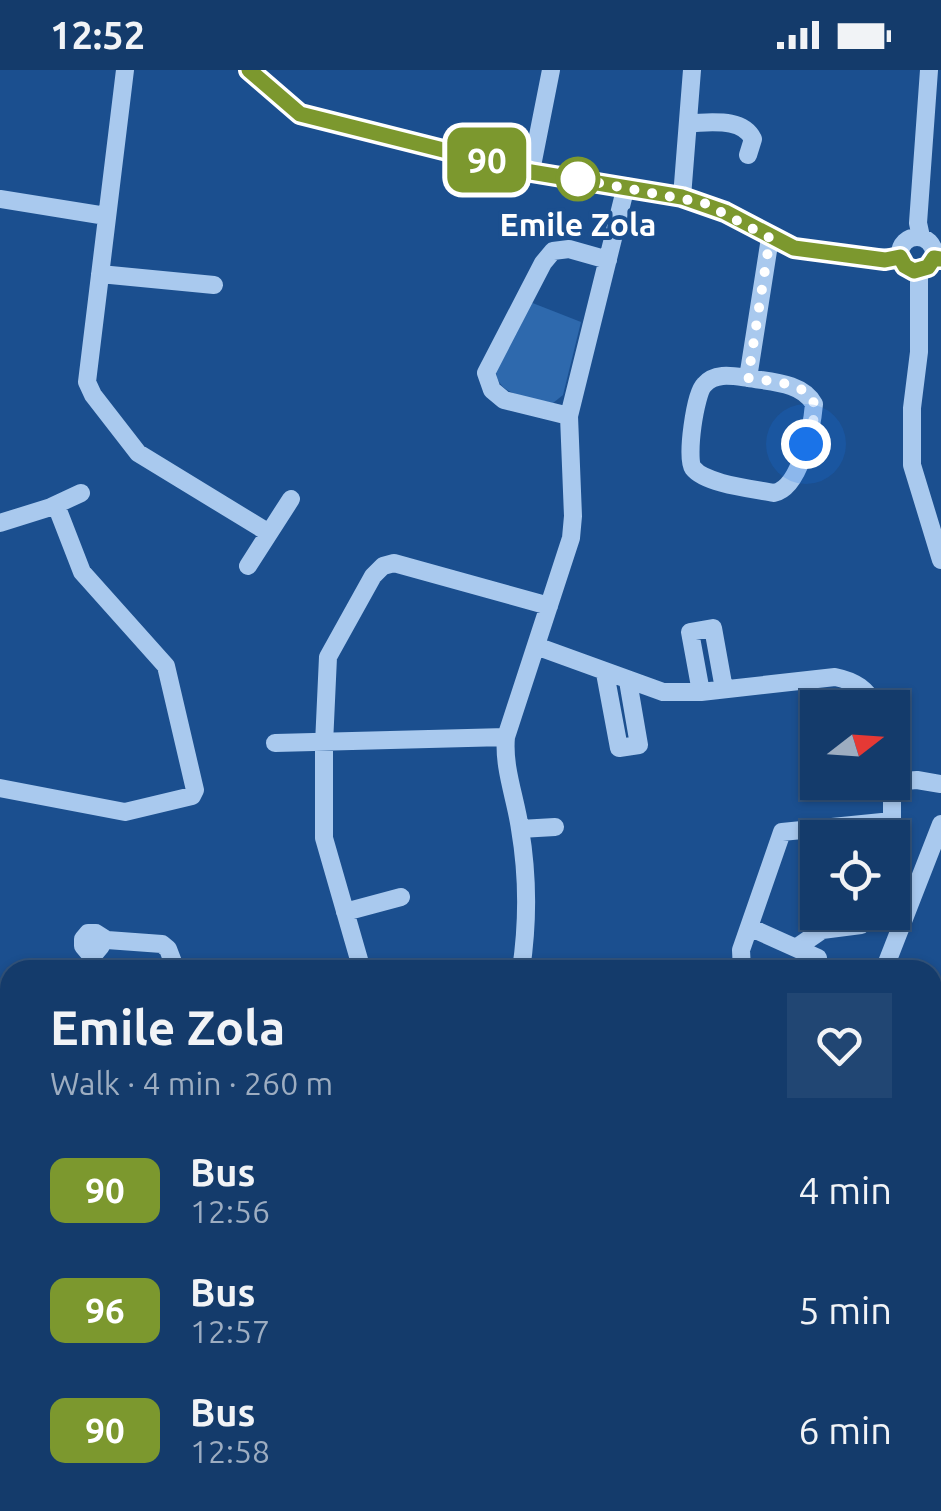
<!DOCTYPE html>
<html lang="en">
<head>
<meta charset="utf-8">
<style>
	:root { --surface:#143b6b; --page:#214673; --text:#f1f3f6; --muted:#9dadc1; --line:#33557e }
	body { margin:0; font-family:Ubuntu,sans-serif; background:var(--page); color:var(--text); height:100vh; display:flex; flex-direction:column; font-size:38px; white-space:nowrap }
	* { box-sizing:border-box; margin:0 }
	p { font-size:32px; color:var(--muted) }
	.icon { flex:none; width:55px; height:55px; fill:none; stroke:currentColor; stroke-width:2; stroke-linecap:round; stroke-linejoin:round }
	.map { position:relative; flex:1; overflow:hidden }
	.details { position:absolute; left:0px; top:890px; width:942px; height:552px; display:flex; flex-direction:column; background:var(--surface); border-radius:30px 30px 0 0; box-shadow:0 2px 8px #0004,0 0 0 2px var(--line) }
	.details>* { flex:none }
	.badge { padding:0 20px; border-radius:15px; font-size:35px; line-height:65px }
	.needle { width:65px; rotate:73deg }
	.buttons { position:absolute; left:800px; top:620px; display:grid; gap:20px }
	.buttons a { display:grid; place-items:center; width:110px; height:110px; border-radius:0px; background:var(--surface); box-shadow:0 2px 8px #0004,0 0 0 2px var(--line); font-size:50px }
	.you { position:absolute; width:50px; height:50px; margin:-25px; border:8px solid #fff; border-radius:50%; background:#1a73e8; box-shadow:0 0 0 15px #1a73e833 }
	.map>.badge { position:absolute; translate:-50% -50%; box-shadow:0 0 0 5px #fff }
	.round { display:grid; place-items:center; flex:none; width:105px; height:105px; border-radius:0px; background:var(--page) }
	.headline { display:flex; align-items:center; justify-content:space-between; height:170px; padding:0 50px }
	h1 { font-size:48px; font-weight:600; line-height:75px }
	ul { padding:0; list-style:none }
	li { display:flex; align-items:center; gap:30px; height:120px; padding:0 50px }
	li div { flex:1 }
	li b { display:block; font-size:38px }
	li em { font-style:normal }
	li .badge { min-width:110px; font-weight:700; text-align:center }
	.status { display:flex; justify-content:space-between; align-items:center; height:70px; padding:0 50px; background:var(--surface); direction:ltr }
	.status svg { height:28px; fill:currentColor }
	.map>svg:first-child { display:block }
</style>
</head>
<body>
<div class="status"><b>12:52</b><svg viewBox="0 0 49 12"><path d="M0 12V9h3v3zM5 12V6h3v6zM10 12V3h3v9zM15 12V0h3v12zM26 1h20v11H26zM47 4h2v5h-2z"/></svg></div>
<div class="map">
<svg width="941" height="1441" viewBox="0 0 941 1441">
	<defs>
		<pattern id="grass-tufts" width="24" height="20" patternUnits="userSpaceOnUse" patternTransform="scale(2.5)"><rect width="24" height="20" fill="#2e69ad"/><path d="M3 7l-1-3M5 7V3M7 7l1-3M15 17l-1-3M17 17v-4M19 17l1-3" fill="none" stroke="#4d80b9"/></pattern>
	</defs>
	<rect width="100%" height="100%" fill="#1b4f8f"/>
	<path fill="url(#grass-tufts)" d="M0,1167h10v70l-10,-1v-22l6,-1 -1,-30 -5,-1z"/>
	<path fill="#2e69ad" d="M530,232l51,20 -18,73 -10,8c-20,-5 -55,-6 -57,-31z"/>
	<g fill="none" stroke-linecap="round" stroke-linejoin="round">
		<path stroke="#a9c9ee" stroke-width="18" d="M125,0l-38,312 6,13 45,58 131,80
			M249,0l51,44 231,57 151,26 43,15 69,36 75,10 31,-1
			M688,53c22,0 54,-6 65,16l-5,16
			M531,101l20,-101
			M682,127l10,-127
			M0,129l106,17
			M900 184a17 17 0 1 1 34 0a17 17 0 1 1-34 0Z
			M921,167l-3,-14 11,-153
			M919,201v81l-7,56v57l29,95
			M100,204l114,11
			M748,308c22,4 54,4 66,26 -2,24 -14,84 -40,89 -20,-4 -69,-9 -81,-25 -7,-10 2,-74 11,-83 11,-13 29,-9 44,-7l22,-140
			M569,346l-65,-16 -12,-10 -6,-17 57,-110 10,-12 16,-2 39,11
			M0,453l51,-16 30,-14
			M248,496l43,-67
			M536,576l127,46h38l134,-15c20,4 32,12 42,31
			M605,603l14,75 20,-3 -11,-64
			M701,622l-11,-60 23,-4 11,61
			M275,673l231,-6
			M892,712l25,-2 24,4
			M0,718l125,24 67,-16 3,-6 -29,-124 -84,-94 -26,-67
			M520,759l35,-2
			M345,842l56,-15
			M749,857l69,31 -4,12
			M101,869v7l-5,6h-8l-5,-6v-7l5,-6h8l11,7 55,4 6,5 8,21
			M796,878l26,-18 39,-5
			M362,900l-38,-132v-94l4,-87 45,-81 10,-10 11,-3 155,43
			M521,900c7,-47 7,-94 -1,-141 -4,-30 -17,-61 -14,-92l65,-199 2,-22 -4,-100 57,-230
			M742,900l-1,-20 41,-118 110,-11v-38
			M884,900l57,-146
			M0,1039l10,1
			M0,1158h10
			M0,1247l10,2
			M932,1255l9,2
			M0,1380l10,-1"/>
	</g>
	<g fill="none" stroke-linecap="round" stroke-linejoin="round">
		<g stroke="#fff" stroke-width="22">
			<path id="line" d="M249,0l51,44 231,58 151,25 43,15 69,36 91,12 15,-3 5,9 9,5 14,-4 6,-9 7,1"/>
		</g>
		<use href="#line" stroke="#7c982e" stroke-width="15"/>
		<path stroke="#fff" stroke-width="10" stroke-dasharray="0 18" d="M578,109l-16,-3 142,27 66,35 -22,140c17,3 61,4 66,26 3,12 -5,29 -8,40"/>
	</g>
	<circle fill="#fff" stroke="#7c982e" stroke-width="5" cx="578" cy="109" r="20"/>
	<g text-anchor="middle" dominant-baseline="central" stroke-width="8" stroke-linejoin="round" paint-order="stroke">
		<g font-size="32" font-weight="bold" fill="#fff" stroke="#1b4f8f">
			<text x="578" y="154">Emile Zola</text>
		</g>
	</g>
</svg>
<div class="buttons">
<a><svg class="needle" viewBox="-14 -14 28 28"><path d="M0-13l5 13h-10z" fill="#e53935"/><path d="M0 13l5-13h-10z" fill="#9dadc1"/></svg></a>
<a><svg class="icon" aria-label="locate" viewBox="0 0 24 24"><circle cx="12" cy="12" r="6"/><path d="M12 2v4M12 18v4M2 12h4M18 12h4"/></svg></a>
</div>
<div class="you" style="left:806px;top:374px"></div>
<b class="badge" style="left:487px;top:90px;background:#7c982e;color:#fff">90</b>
<section class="details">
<div class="headline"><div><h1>Emile Zola</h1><p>Walk · 4 min · 260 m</p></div><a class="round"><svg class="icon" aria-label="heart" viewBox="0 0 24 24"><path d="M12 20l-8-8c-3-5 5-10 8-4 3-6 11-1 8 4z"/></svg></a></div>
<ul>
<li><span class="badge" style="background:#7c982e;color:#fff">90</span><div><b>Bus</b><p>12:56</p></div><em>4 min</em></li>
<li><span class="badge" style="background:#7c982e;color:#fff">96</span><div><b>Bus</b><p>12:57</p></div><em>5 min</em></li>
<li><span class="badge" style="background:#7c982e;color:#fff">90</span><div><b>Bus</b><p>12:58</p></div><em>6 min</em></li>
</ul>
</section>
</div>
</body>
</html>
